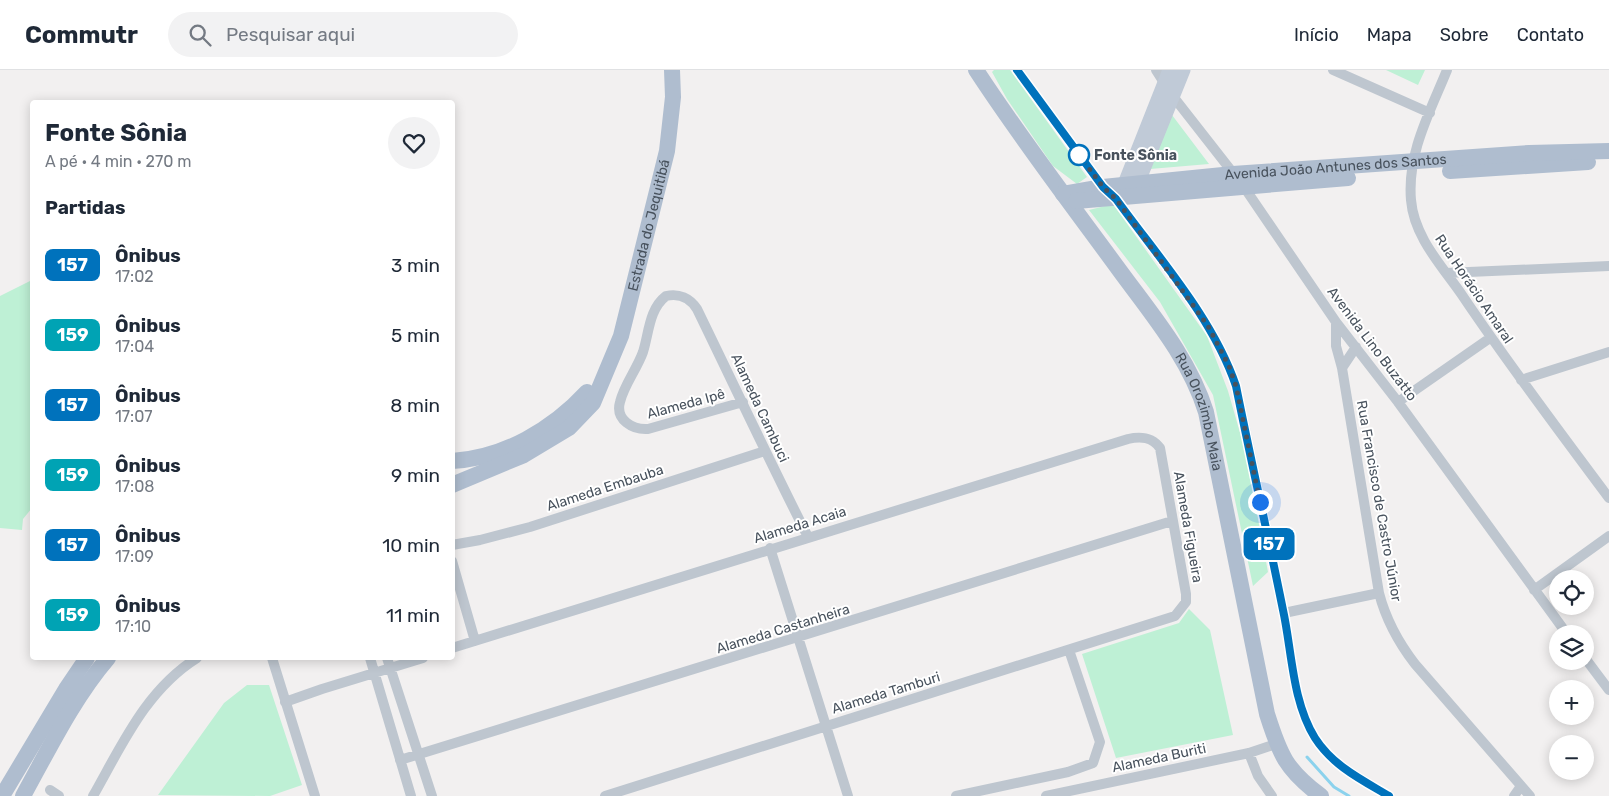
<!DOCTYPE html>
<html lang="pt">
<head>
<meta charset="utf-8">
<style>
	:root { --surface:#fff; --page:#f2f2f3; --text:#1f2937; --muted:#747a83; --line:#e0e1e3 }
	body { margin:0; font-family:Rubik,sans-serif; background:var(--page); color:var(--text); height:100vh; display:flex; flex-direction:column; font-size:19px; white-space:nowrap }
	* { box-sizing:border-box; margin:0 }
	p { font-size:16px; color:var(--muted) }
	.icon { flex:none; width:28px; height:28px; fill:none; stroke:currentColor; stroke-width:2; stroke-linecap:round; stroke-linejoin:round }
	.map { position:relative; flex:1; overflow:hidden }
	.sheet { position:absolute; left:30px; top:30px; width:425px; height:560px; display:flex; flex-direction:column; background:var(--surface); border-radius:5px; box-shadow:0 2px 12px #0003 }
	.sheet>* { flex:none }
	.badge { padding:0 10px; border-radius:8px; font-size:18px; line-height:32px }
	.tools { position:absolute; left:1549px; top:500px; display:grid; gap:10px }
	.tools a { display:grid; place-items:center; width:45px; height:45px; border-radius:50%; background:var(--surface); box-shadow:0 2px 12px #0003; font-size:25px }
	.you { position:absolute; width:25px; height:25px; margin:-12px; border:4px solid #fff; border-radius:50%; background:#1a73e8; box-shadow:0 0 0 8px #1a73e833 }
	.map>.badge { position:absolute; translate:-50% -50%; box-shadow:0 0 0 2px #fff }
	h2 { padding:0 15px; font-size:19px; line-height:45px }
	.round { display:grid; place-items:center; flex:none; width:52px; height:52px; border-radius:26px; background:var(--page) }
	.overview { display:flex; align-items:center; justify-content:space-between; height:85px; padding:0 15px }
	h1 { font-size:24px; font-weight:700; line-height:38px }
	ul { padding:0; list-style:none }
	li { display:flex; align-items:center; gap:15px; height:70px; padding:0 15px }
	li div { flex:1 }
	li b { display:block; font-size:19px }
	li em { font-style:normal }
	li .badge { min-width:55px; font-weight:700; text-align:center }
	header { display:flex; align-items:center; gap:30px; box-sizing:border-box; height:70px; padding:0 25px; background:var(--surface); border-bottom:1px solid var(--line) }
	header strong { font-size:24px }
	nav { display:flex; gap:28px; margin-inline-start:auto; font-size:18px }
	.search { width:350px; height:45px; background:var(--page); display:flex; align-items:center; gap:12px; box-sizing:border-box; padding:0 18px; border-radius:28px; color:var(--muted); font-size:19px }
	.map>svg:first-child { display:block }
</style>
</head>
<body>
<header>
<strong>Commutr</strong>
<div class="search"><svg class="icon" aria-label="search" viewBox="0 0 24 24"><circle cx="10" cy="10" r="6"/><path d="M15 15l6 6"/></svg>Pesquisar aqui</div>
<nav><a>Início</a><a>Mapa</a><a>Sobre</a><a>Contato</a></nav>
</header>
<div class="map">
<svg width="1609" height="726" viewBox="0 0 1609 726">
	<rect width="100%" height="100%" fill="#f2f0f0"/>
	<path fill="#bef0d5" d="M994,0h16l77,107 -10,7 -24,-18 -46,-67 -15,-27z
		M1386,0h39l-7,15z
		M1169,41l40,53 -59,5z
		M1113,134l94,132 21,55 17,59 23,122 -15,14 -40,-191 -53,-93 -71,-92z
		M32,210v228l-9,11 -1,11 -22,-2v-232z
		M1189,539l21,21 23,105 -117,23 -34,-104 97,-31z
		M247,615h22l33,100 -32,11 -112,-1 66,-92z"/>
	<g fill="none" stroke-linecap="round" stroke-linejoin="round">
		<path stroke="#8bd2ed" stroke-width="3" d="M1307,687l27,30 15,9"/>
		<path stroke="#bec6cf" stroke-width="10" d="M1017,0l86,117 13,12c42,58 97,119 120,187 16,75 32,149 47,224 9,41 9,91 32,128 18,28 47,42 74,58
			M1156,0l16,25 72,92 92,135 62,80 169,232
			M1333,0l97,43
			M1447,0c-17,42 -40,83 -36,130 3,37 31,66 51,95 47,70 97,136 147,203
			M1446,203l163,-7
			M1336,252v24l6,22 37,225c7,27 19,49 36,71l115,132
			M1342,298l14,-21
			M1521,310l88,-28
			M743,332l-95,27c-15,1 -33,-9 -28,-27 4,-17 17,-33 23,-50 6,-19 6,-43 23,-56 13,-3 24,2 31,13 37,76 73,153 111,228
			M1398,332l92,-64
			M452,475l28,-5 50,-13 235,-76
			M770,478l78,248
			M452,491l23,80
			M1534,520l75,-54
			M1284,543l95,-20
			M452,578l676,-209c13,-3 24,-2 32,9l26,146v8l-11,14 -570,180
			M272,588l43,138
			M370,588l41,138
			M387,588l45,138
			M1585,588l24,32
			M285,632l37,-13 101,-31
			M1249,683l9,23 14,20
			M400,690l772,-239
			M50,720l9,6
			M93,726c29,-51 53,-106 104,-138
			M956,726l112,-24 25,-9 7,-21 -31,-92
			M1046,726l203,-43 27,-9
			M1514,726l7,-10"/>
		<path stroke="#c0cad7" stroke-width="15" d="M1121,124l49,-124
			M1133,124l50,-124"/>
		<g stroke="#afbdcf" stroke-width="16">
			<path id="s1" d="M976,0c45,69 95,134 144,201 33,45 69,87 86,141l61,302c13,41 19,56 54,82"/>
			<path d="M1450,101l138,-9"/>
			<path id="s2" d="M1063,124l40,-7 130,-13 296,-21 80,-2"/>
			<path d="M1076,131l272,-23"/>
			<path d="M452,391c52,-3 101,-32 135,-69"/>
			<path id="s3" d="M452,415l72,-30 45,-27 24,-25 28,-67 46,-185 6,-54 -1,-27"/>
			<path d="M2,726l64,-107 21,-31"/>
			<path d="M23,726c26,-47 50,-97 85,-138"/>
		</g>
	</g>
	<g fill="none" stroke-linecap="round" stroke-linejoin="round">
		<g stroke="#fff" stroke-width="11">
			<path id="line" d="M1017,0l86,117 13,12c42,58 97,119 120,187 15,75 32,149 47,224 9,41 9,91 32,128 18,28 47,42 74,58"/>
		</g>
		<use href="#line" stroke="#0072bc" stroke-width="8"/>
		<path stroke="#48525d" stroke-width="5" stroke-dasharray="0 9" d="M1079,85l24,32 13,12 92,127 21,40 7,20 24,116"/>
	</g>
	<circle fill="#fff" stroke="#0072bc" stroke-width="2.5" cx="1079" cy="85" r="10"/>
	<g text-anchor="middle" dominant-baseline="central" stroke-width="4" stroke-linejoin="round" paint-order="stroke">
		<g font-size="14" font-weight="bold" fill="#48525d" stroke="#fff" text-anchor="start">
			<text x="1094" y="85">Fonte Sônia</text>
		</g>
		<g font-size="14" fill="#48525d" stroke="#fff">
			<text stroke="none"><textPath href="#s2" startOffset="274">Avenida João Antunes dos Santos</textPath></text>
			<text stroke="none"><textPath href="#s3" startOffset="352">Estrada do Jequitibá</textPath></text>
			<text transform="translate(1474 219) rotate(56)">Rua Horácio Amaral</text>
			<text transform="translate(1372 274) rotate(53)">Avenida Lino Buzatto</text>
			<text transform="translate(686 334) rotate(-15)">Alameda Ipê</text>
			<text transform="translate(760 338) rotate(65)">Alameda Cambuci</text>
			<text stroke="none"><textPath href="#s1" startOffset="411">Rua Orozimbo Maia</textPath></text>
			<text transform="translate(605 418) rotate(-18)">Alameda Embauba</text>
			<text transform="translate(1379 431) rotate(80)">Rua Francisco de Castro Júnior</text>
			<text transform="translate(800 455) rotate(-17)">Alameda Acaia</text>
			<text transform="translate(1188 457) rotate(80)">Alameda Figueira</text>
			<text transform="translate(783 559) rotate(-17)">Alameda Castanheira</text>
			<text transform="translate(886 623) rotate(-17)">Alameda Tamburi</text>
			<text transform="translate(1159 688) rotate(-12)">Alameda Buriti</text>
		</g>
	</g>
</svg>
<div class="tools">
<a><svg class="icon" aria-label="locate" viewBox="0 0 24 24"><circle cx="12" cy="12" r="6"/><path d="M12 2v4M12 18v4M2 12h4M18 12h4"/></svg></a>
<a><svg class="icon" aria-label="layers" viewBox="0 0 24 24"><path d="M12 4l9 5-9 5-9-5zM3 14l9 5 9-5"/></svg></a>
<a>+</a>
<a>−</a>
</div>
<div class="you" style="left:1260px;top:432px"></div>
<b class="badge" style="left:1269px;top:474px;background:#0072bc;color:#fff">157</b>
<section class="sheet">
<div class="overview"><div><h1>Fonte Sônia</h1><p>A pé · 4 min · 270 m</p></div><a class="round"><svg class="icon" aria-label="heart" viewBox="0 0 24 24"><path d="M12 20l-8-8c-3-5 5-10 8-4 3-6 11-1 8 4z"/></svg></a></div>
<h2>Partidas</h2>
<ul>
<li><span class="badge" style="background:#0072bc;color:#fff">157</span><div><b>Ônibus</b><p>17:02</p></div><em>3 min</em></li>
<li><span class="badge" style="background:#00a3b4;color:#fff">159</span><div><b>Ônibus</b><p>17:04</p></div><em>5 min</em></li>
<li><span class="badge" style="background:#0072bc;color:#fff">157</span><div><b>Ônibus</b><p>17:07</p></div><em>8 min</em></li>
<li><span class="badge" style="background:#00a3b4;color:#fff">159</span><div><b>Ônibus</b><p>17:08</p></div><em>9 min</em></li>
<li><span class="badge" style="background:#0072bc;color:#fff">157</span><div><b>Ônibus</b><p>17:09</p></div><em>10 min</em></li>
<li><span class="badge" style="background:#00a3b4;color:#fff">159</span><div><b>Ônibus</b><p>17:10</p></div><em>11 min</em></li>
</ul>
</section>
</div>
</body>
</html>
